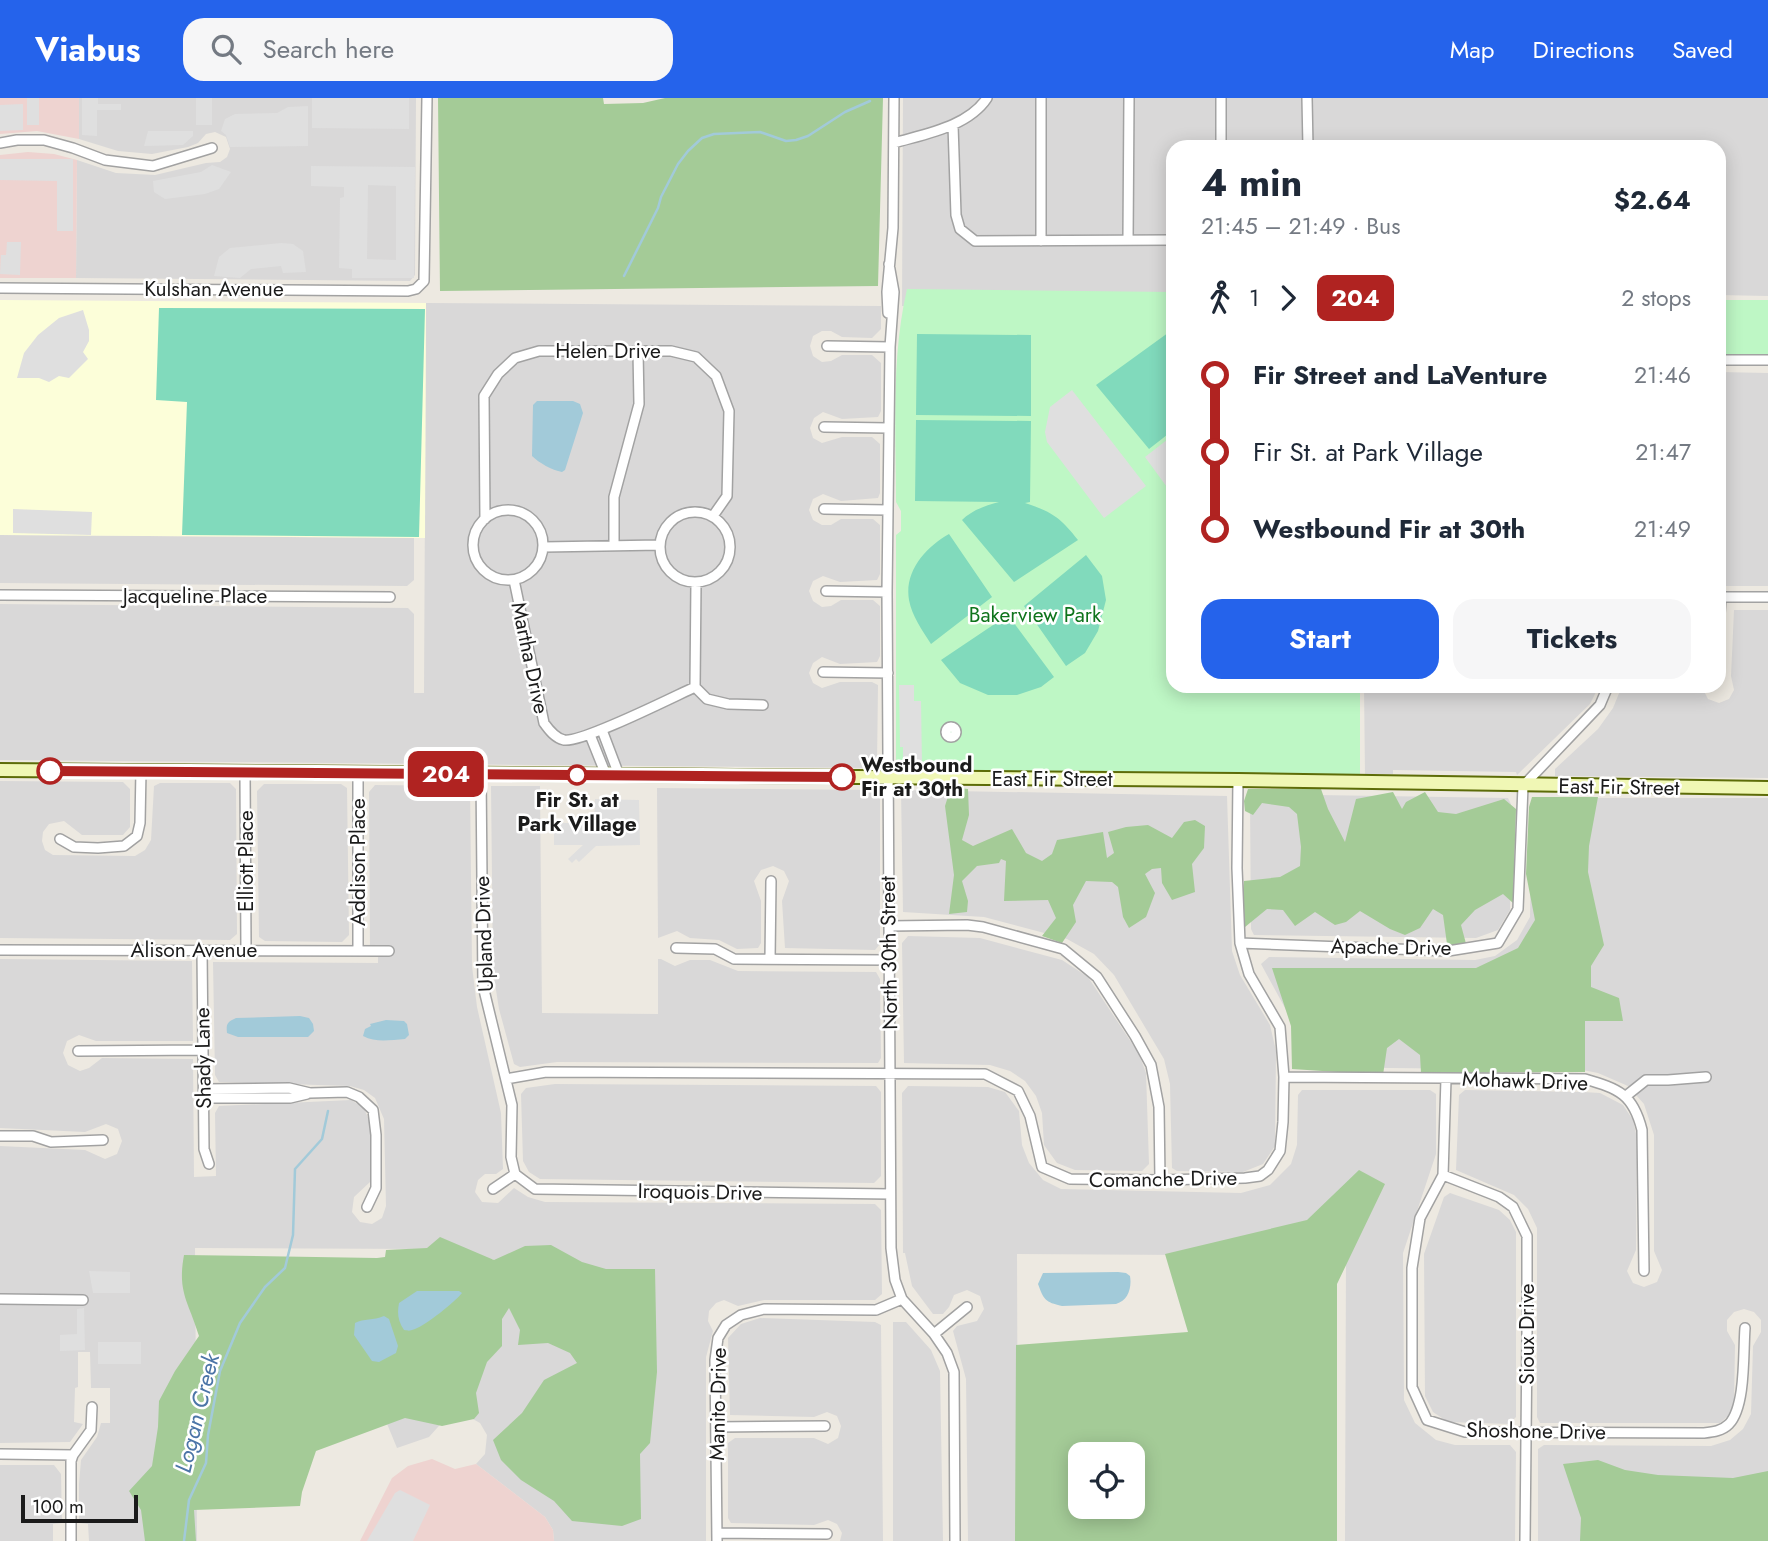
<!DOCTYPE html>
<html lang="en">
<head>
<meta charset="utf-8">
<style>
	:root { --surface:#fff; --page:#f6f6f7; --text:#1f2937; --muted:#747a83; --accent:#2563eb }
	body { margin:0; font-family:Jost,sans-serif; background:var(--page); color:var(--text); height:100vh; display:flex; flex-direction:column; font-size:26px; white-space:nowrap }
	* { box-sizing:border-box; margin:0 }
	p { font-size:23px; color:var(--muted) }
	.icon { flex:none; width:38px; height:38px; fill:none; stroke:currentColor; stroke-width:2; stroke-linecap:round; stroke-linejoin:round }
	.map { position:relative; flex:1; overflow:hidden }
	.panel { position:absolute; left:1166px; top:42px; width:560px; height:553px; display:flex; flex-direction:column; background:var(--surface); border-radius:21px; box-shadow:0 4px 18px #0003 }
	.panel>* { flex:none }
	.badge { padding:0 14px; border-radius:10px; font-size:24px; line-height:46px }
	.tools { position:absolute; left:1068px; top:1344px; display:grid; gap:14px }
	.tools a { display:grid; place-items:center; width:77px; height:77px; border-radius:14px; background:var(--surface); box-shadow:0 4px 18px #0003; font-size:35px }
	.scale { position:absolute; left:21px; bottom:18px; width:117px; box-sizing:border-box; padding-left:7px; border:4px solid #1b1b1b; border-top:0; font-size:19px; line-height:24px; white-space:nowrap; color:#1b1b1b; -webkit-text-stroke:5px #fff; paint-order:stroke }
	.map>.badge { position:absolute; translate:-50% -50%; box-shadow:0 0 0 4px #fff }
	.legs { display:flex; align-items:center; gap:10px; height:77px; padding:0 35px; font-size:23px }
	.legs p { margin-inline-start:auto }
	.headline { display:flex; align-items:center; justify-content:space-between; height:119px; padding:0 35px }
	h1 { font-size:38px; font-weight:700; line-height:52px }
	.primary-button { display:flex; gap:14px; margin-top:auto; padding:14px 35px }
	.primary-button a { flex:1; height:80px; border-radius:21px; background:var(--accent); color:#fff; font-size:28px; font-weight:700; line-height:80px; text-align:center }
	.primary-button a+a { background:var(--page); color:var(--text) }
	ul { padding:0 35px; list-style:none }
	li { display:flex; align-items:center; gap:24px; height:77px; font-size:26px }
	li i { display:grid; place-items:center; width:10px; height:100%; margin:0 9px; background:currentColor }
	li i::after { content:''; width:18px; height:18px; margin:-9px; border:5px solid; border-radius:50%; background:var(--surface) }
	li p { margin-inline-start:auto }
	li:first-child i { background:linear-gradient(#0000 50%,currentColor 0) }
	li:last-child i { background:linear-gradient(currentColor 50%,#0000 0) }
	header { display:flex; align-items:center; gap:42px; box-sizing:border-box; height:98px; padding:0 35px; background:var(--accent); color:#fff }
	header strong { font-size:33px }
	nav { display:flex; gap:38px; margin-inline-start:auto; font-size:24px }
	.search { width:490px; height:63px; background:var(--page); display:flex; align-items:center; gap:18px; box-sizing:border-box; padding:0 24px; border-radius:21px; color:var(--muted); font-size:26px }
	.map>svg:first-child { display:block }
</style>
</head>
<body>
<header>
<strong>Viabus</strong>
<div class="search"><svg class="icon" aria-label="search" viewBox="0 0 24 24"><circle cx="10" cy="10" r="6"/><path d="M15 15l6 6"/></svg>Search here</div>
<nav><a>Map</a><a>Directions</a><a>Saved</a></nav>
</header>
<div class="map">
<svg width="1768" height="1443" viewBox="0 0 1768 1443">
	<rect width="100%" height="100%" fill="#ede9e1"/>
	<path fill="#d9d8d8" d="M79,0h337l-1,177 -5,6 -334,-3 1,-118 39,13 39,2 51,-12 14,-1 7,-5 3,-8 -4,-12 -11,-5 -9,2 -8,9 -10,4 -36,7 -34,-3 -39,-12z
		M903,0h865v198l-49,-1 -1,-148h-546v161l-270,-2z
		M426,205l455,3v23l-9,9 -30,-1 -11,-6h-9l-9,5 -3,10 3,10 9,6 9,-1 11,-6h30l9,8v48l-3,6 -36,2 -19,-7 -9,6 -4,10 3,10 9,5 20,-6h30l8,7v49l-2,5 -37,3 -18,-7 -10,5 -4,11 4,10 9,5h9l10,-6h32l7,6v49l-3,6 -37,2 -17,-6 -10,5 -4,10 4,10 9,6 9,-1 10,-6h32l7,6v50l-3,6 -37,2 -18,-7 -9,6 -4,10 4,10 9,5 18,-6h32l6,3 -1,80 -6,3 -871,-8v-156l408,4 6,6v79h10z
		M1719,274l49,1v213h-49z
		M0,437l414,3v42l-7,6 -407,-3z
		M1734,512h34v168l-213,-2v-7l43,-40 15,-21 9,-22h82l-1,3 5,10 11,4 10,-4 5,-9 -3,-14z
		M1364,588h235l-9,18 -73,71 -1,-3 -123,-2v4l-28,1z
		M0,683l123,1 7,7v38l-7,8h-41l-18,-14 -15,3 -6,8 -1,9 3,9 8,5 82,1 10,-6 6,-10 3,-54 6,-3h70l6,6 1,145 -7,6 -230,-2z
		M264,686h77l6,4 2,147 -7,7 -77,-1 -6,-4 -2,-146z
		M375,687l95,1 2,180 5,41 24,106 2,56 -7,5h-11l-7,6 -3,12 7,10 16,1 16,-15 14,9 17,5 330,2 6,6 1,84 -7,6h-111l-26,6 -14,-6 -8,3 -7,8 -1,10 5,10 -7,26v184h-152l-1,-11 -8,-13 -69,-53 9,-10 2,-19 -7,-12 -16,-9 -18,4 -17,19 -32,11 -28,-68 124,-113v-8l-66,-1 -1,-9 -231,-1 2,293h-108l-1,-17 -9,-1v-39l2,-24 16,-23 4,-14h9v-35h-19l-1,-36h-12v35l-3,1 -1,34 9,2 -13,18 -70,1v-297l85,4 20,9 12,-5 5,-13 -4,-12 -12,-5 -21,8 -85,-4v-169l192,2 1,80h-97l-17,-6 -12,6 -4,12 5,12 12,6 9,-3 13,-10 91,1 1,118 22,-1 -1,-63 4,-7 132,-6 13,8 6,15v59l-16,15 -2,15 8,10 12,2 10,-6 4,-12 -2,-87 -9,-21 -11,-8 -14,-4 -131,-4 -4,-7 -2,-113 165,1v-10h-8l-1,-161z
		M491,688h49l2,227 116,1v-55h3l14,7 15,-6h20l28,11 138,1 4,7 1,79 -3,5 -321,-1 -37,5 -6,-3 -15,-55 -6,-38z
		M657,690l218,2 5,6v148l-5,6 -90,-2 -3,-47 7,-20 -5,-10 -11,-5 -12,4 -7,11 7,20v42l-3,5 -21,1 -18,-9 -29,-2 -13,-7 -19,7z
		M901,692l326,6 5,155 8,24 30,50 6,26 -1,95 -12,18 -20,8 -66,-1 -5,-3 -2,-84 -6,-25 -50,-84 -20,-21 -27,-15 -83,-22 -81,-5z
		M1257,696l251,4 3,6 -1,106 -12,20 -22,8 -222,-3 -3,-6 -1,-128z
		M1535,700h233v743h-230v-92l6,-4 167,1 19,-6 13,-11 8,-15 2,-68 8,-14v-12l-7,-8 -10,-3 -10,3 -7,8v11l8,14 -1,57 -4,12 -10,9h-180l-3,-6v-189l-9,-19 -14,-14 -58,-25 3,-75 6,-5 118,2 17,1 23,12 10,15 4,18 -1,112 -9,21 6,12 11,4 13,-5 5,-12 -8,-19v-116l-10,-31 -16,-18 -30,-13 -15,-3 -281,-3 -11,-48 -30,-55 8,-7 206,3 20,-4 22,-16 13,-23 2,-113z
		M908,838l72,2 82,22 26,17 51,77 7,19 3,91 -7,7 -67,-1 -18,-7 -13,-18 -2,-32 -6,-17 -11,-15 -15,-10 -20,-6 -86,-2 -2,-120z
		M555,986l321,2 5,6v84l-7,7 -334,-4 -11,-7 -6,-11 -2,-67 5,-6z
		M908,988l80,1 17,5 14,19 3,34 7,18 14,17 18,9 180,4 29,-8 21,-21 6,-19 1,-50 4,-5h128l6,4v60l-33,99 1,147 11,23 21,17 19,5h55l6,7 -1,89h-170l1,-285 -329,-2 1,287h-50l-2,-162 -13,-48 4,-5 20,-5 7,-12 -4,-13 -13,-6 -13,5 -5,12 -6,7h-10l-21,-28 -7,-33h-2l-1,-160z
		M1450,1095l49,17 11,10 6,12v185l-7,7 -61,-2 -15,-10 -8,-16 -1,-142 20,-57z
		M760,1220l115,4 6,3 2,216h-43l2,-8 -5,-9 -9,-4 -14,5 -83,-2 -3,-5v-75l7,-5h79l14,6 10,-6 3,-12 -4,-10 -10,-4 -13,5 -84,-2 -2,-77 13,-14z
		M893,1224h13l25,28 9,21 3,170h-50z
		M0,1367h54l7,9 1,49 -9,1v17h-53z"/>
	<path fill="#eed3d0" d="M0,0h79v41l-42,-8 -37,3z
		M28,54l26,2 23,6 -1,118h-76v-123z
		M432,1361l23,10 21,-5 4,3 65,50 8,13 1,11h-194l32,-63 16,-12z"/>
	<path fill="#fcfed9" d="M0,202l426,3 -1,235 -425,-3z"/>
	<path fill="#a4cb97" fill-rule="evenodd" d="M438,0h165l1,6 39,-1 22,-5h218l-5,188 -438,5z
		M951,689l17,2 1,26 -7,25 11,6 39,-17 14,24 16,8 10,-7 5,-14 46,-8 4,26 7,-5 -6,-21 18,-5 22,-2 24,13 12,-16 11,-2 10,6 -1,22 -12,16 3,28 -23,8 -10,-17 -1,-15 -9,1 -7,5 10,19 -9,24 -17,11 -6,-11 -5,-30 -6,-5 -26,-1 -13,24 3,17 -14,21 -20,-7 14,-18 -8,-18 -44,1 2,-40 -5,-2 -2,4 -22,3 -15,15 6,20 -1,11 -18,2 5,-39 -9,-69z
		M1248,691h73l7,20 17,33 11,-43 37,-7 9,17 4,-7 19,-10 13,20 18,2 48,-15 12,10 -3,94 -10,-9 -28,16 -14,15 7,26 -14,2 -7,-9 -4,-29 -10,-6 -13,19 -15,7 -15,-6 -30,-18 -14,11 -11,3 -20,-13 -20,14 -12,-16 -16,-1 -22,18 -3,-28 2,-18 36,-4 20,-11 1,-19 -4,-33 -8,-7 -27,-4 -9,12 -8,-4 -1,-10z
		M1532,699h66l-9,49 -1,26 16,73 -13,21v21l28,11 4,23h-38v51l-164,1 -1,-18 -21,-16 -12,9 -4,27 -91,-6 -1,-43 -19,-58h204l42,-20 17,-28 -9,-46 3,-67z
		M1359,1072l26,14 -48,100v257h-322l1,-196 172,-13 -23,-78 142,-34zM1080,1356h52v53h-52z
		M440,1139l54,23 31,-14 26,-1 31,17 24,7h49l2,103 -7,71 -10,11 1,65 -19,7 -50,-5 -18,-20 -33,-21 -20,-20 -8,-20 29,-27 22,-33 33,-17 -7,-10 -22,-10 -30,2 2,-15 -11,-22 -7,11v27l-15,16 -11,31 3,20 -5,6 -32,7 -37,-8 -89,33 -14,41 -2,14 -106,4 2,31h-51l-4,-31 -12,-19 23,-25 6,-39 1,-26 16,-30 24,-35c-10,-34 -22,-43 -15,-81l193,3 8,-1 1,-7 41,-2z
		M1598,1362l27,10 33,5 75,3 35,-7v70h-188l1,-23 -18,-54z"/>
	<path fill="#bef7c5" d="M907,191l265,3v394h188v92l-458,-8 -6,-5v-230l5,-4v-20l-5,-9c0,-70 -5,-144 11,-213z
		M1718,202h50v54h-49z"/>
	<path fill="#81dabc" d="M159,210l266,1 -6,228 -237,-2 5,-133 -31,-2z
		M1172,232v101l-23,18 -53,-64z
		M917,236l114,1v81l-115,-1z
		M916,322l115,1 -1,81 -5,1c27,9 35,14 53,37l-64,42 -52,-62c10,-10 25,-15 37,-18l-84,-1z
		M949,436l43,63 -61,47c-9,-14 -19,-28 -22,-44 -5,-29 17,-53 40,-66z
		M1086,457l16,21 4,24 -8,31 -13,22 -19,13 -42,-60z
		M1008,517l46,62 -13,10 -24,8h-29l-28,-12 -19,-23z"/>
	<path fill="#dfdfdf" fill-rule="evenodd" d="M27,0h12v27h-12z
		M82,0h16v6h23v6h-24v26l-15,-1z
		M196,0h16v27h-16z
		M312,0h97v31l-97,-1z
		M23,6v26l-23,1v-26z
		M308,8v40l-78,1 -4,-12 -5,-4 4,-12 10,-5 42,-1 11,-6z
		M148,33h45v5l-10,9 -39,1z
		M0,61h73v72h-16v-50l-57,-1z
		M212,67l19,7 -12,17 -14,5 -40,5 -11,-7 -1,-11 48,-9z
		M311,68l104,1 -1,111h-62v-9l-13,-1 1,-70 4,-1v-10l-33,-1zM368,87l28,1v74l-29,-1z
		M7,144h14l-1,33 -20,-1 1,-19h5z
		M281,145l12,1 10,7 3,21 -23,1 -2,-7 -30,3 -11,9 -26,-2 5,-19 11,-9z
		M83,212l6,20v11l-6,11 5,7 -19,19 -10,-2 -10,6 -10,-4h-22l7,-25 14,-18 21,-17z
		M1072,292l74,96 -42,32 -57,-76 -2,-10 5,-25z
		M1172,338v58l-27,-37z
		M13,411l79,3 -1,23 -78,-2z
		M899,587h15v16h7l1,65h-19v-19h-3z
		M595,701l44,1 1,45 -44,1 -17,16 -3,-3 -4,4 -4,-4 15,-14h-29v-22h40z
		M89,1173l41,1v21h-37z
		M84,1210l1,42 -25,1v-16l17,-1v-25z
		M98,1244h43v22h-43z
		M400,1392l30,15 -17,36h-46l28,-48z"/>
	<path fill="#a2cad9" d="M537,303h36l7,3 3,9 -18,57 -3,2c-10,-2 -23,-9 -30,-16l1,-51z
		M300,918l9,2 4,6 1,7 -6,6h-70l-11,-4c-1,-9 0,-11 9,-15z
		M386,922l18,1 3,3 2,11 -4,4c-15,1 -29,4 -42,-3l2,-7 6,-3 -1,-2z
		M1118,1174l8,1 4,3c2,12 -2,25 -14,28l-54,2c-17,-4 -18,-6 -24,-22l5,-11z
		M417,1193h42l3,2c-7,9 -36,32 -47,36 -6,2 -5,2 -11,1 -6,-9 -7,-16 -5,-27z
		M384,1218l5,3 9,27 -2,7 -17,9 -7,-1 -18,-26 1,-12c9,-5 18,-2 29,-7z"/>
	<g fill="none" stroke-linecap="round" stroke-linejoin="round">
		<path stroke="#a2cad9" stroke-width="2.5" d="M624,178l34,-68 3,-11 17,-33 10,-13 14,-13 12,-4 46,-2 26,9 10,-1 12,-4 37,-24 25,-11
			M184,1443l5,-41 17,-37 2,-28 12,-64 20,-48 25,-36 20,-19 8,-33 2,-66 27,-30 6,-28"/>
		<g stroke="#a2a2a2" stroke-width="12">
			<path id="street" d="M1221,0v49
				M1307,0l1,49
				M953,27l3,90 4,14 15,12 197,-1
				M0,45l17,-3h27l29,8 32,12 48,6 59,-18
				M894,45c30,-9 74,-16 93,-45
				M1128,142l1,-142
				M1041,143v-143
				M889,166l5,28 -4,55 -3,245 4,656 4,32 7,19 32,35 13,19 7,19 1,169
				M0,190l408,3 8,-2 8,-8 3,-183
				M888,215l-1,-21 6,-64 1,-130
				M827,248l63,1
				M1718,262h50
				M824,329l64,1
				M824,411l64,1
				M473 447a35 35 0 1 1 70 0a35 35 0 1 1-70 0Z
				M660 449a35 35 0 1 1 70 0a35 35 0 1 1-70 0Z
				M485,421l-1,-123 14,-22 17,-16 24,-7h132l25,6 20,19 13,35 -2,85 -14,20
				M614,448v-49l25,-93 -1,-53
				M544,449l116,-2
				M514,482l30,143c5,7 11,15 20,17 18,3 109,-43 131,-53l1,-105
				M826,493l61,1
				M0,497l390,2
				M1718,499h50
				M1718,547l3,-48
				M823,574l65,1
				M695,589l12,12 21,5 35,1
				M946 634a5 5 0 1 1 10 0a5 5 0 1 1-10 0Z
				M602,632l17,45
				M590,637l16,40
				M245,674l1,179
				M358,675v178
				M481,676l2,212 29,119 -1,52 4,17
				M60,741l14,8 24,1 26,-2 13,-10 3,-13 1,-53
				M889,828l78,-1 16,2 80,22 34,28 38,59 16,29 8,42 1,73
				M1240,845l208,8 50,-8 20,-34 5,-123 77,-81 8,-19
				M676,850l39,1 19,10 155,1
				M0,852l389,1
				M202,852l2,199 5,15
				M770,861l1,-78
				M78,953l125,-1
				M1284,979l301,2c34,10 48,15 57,51l2,141
				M506,981l40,-7 439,2 33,17 12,25 12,51 28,12 90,1 85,-2 15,-2 8,-6 12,-19 3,-29 1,-45 -4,-50 -31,-53 -9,-31 -3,-75 1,-88
				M1446,981l-3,96 -23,43 -8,50v119l15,33 38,12 239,1c9,-1 18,-2 25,-9 17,-18 14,-71 16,-96
				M204,991l85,-1 21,5 37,-1 12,5 14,13 3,25v53l-9,19
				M1626,998l20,-16h22l38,-3
				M204,1000h86l17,-4
				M0,1038h33l18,6 52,-2
				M515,1076l20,15 355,5
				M1443,1077l56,22 14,10 14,29v100l-2,205
				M493,1091l22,-15
				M0,1201l83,1
				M934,1236l33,-27
				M716,1329l109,-1
				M0,1356l73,1
				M717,1435l110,1
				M71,1443v-80l2,-6 18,-25 1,-23
				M717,1443l-2,-181 3,-22 8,-13 15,-10 23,-6 112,1 26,-11"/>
		</g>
		<g stroke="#5d6c08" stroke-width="16">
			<path id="secondary" d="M0,672l1238,10 530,8"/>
		</g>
		<use href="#street" stroke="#fff" stroke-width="9"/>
		<use href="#secondary" stroke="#f0f7b5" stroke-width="12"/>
	</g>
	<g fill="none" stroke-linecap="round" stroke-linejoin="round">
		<g stroke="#fff" stroke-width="16">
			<path id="line-1" d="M50,673l792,6"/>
		</g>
		<use href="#line-1" stroke="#b02321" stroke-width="10"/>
	</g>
	<g fill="#fff" stroke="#b02321" stroke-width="3.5">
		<circle cx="50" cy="673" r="12"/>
		<circle cx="577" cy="677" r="9"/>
		<circle cx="842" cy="679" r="12"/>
	</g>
	<g text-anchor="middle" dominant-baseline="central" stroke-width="5" stroke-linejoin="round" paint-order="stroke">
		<g font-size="21" fill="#1b1b1b" stroke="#fff">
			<text x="214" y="191">Kulshan Avenue</text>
			<text x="608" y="253">Helen Drive</text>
			<text x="195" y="498">Jacqueline Place</text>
			<text transform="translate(530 560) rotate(78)">Martha Drive</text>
			<text x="1052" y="681">East Fir Street</text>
			<text transform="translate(1619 689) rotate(1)">East Fir Street</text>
			<text transform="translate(246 763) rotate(-90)">Elliott Place</text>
			<text transform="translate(358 764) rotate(-90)">Addison Place</text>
			<text transform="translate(484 836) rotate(-92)">Upland Drive</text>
			<text transform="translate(1391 849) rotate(1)">Apache Drive</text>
			<text x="194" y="852">Alison Avenue</text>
			<text transform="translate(889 855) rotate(-91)">North 30th Street</text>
			<text transform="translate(203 960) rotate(-91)">Shady Lane</text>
			<text transform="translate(1525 983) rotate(2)">Mohawk Drive</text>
			<text transform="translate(1163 1081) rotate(-1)">Comanche Drive</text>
			<text transform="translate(700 1094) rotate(1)">Iroquois Drive</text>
			<text transform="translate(1527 1236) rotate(-90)">Sioux Drive</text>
			<text transform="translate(718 1306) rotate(-89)">Manito Drive</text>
			<text transform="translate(1536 1333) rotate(1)">Shoshone Drive</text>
		</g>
		<g font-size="21" fill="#0f741c" stroke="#fff">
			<text x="1035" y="517">Bakerview Park</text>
		</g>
		<g font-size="21" font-weight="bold" fill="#1b1b1b" stroke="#fff" text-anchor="start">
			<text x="861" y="667">Westbound<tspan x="861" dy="24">Fir at 30th</tspan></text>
			<text x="577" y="702" text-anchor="middle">Fir St. at<tspan x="577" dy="24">Park Village</tspan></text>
		</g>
		<g font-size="23" font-style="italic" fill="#4c75a7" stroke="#fff">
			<text transform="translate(197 1315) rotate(-76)">Logan Creek</text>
		</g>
	</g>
</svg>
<div class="tools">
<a><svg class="icon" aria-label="locate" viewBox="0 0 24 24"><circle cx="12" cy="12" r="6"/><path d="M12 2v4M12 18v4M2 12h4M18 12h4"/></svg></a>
</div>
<div class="scale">100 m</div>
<b class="badge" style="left:446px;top:676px;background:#b02321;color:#fff">204</b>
<section class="panel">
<div class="headline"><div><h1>4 min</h1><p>21:45 – 21:49 · Bus</p></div><b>$2.64</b></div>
<div class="legs"><svg class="icon" aria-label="walk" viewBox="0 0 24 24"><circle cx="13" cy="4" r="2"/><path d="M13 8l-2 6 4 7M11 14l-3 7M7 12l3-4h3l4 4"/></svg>1<svg class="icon" aria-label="forward" viewBox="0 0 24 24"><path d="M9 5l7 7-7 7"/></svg><b class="badge" style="background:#b02321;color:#fff">204</b><p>2 stops</p></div>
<ul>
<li><i style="color:#b02321"></i><b>Fir Street and LaVenture</b><p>21:46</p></li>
<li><i style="color:#b02321"></i><span>Fir St. at Park Village</span><p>21:47</p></li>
<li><i style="color:#b02321"></i><b>Westbound Fir at 30th</b><p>21:49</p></li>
</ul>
<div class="primary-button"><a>Start</a><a>Tickets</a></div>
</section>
</div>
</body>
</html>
